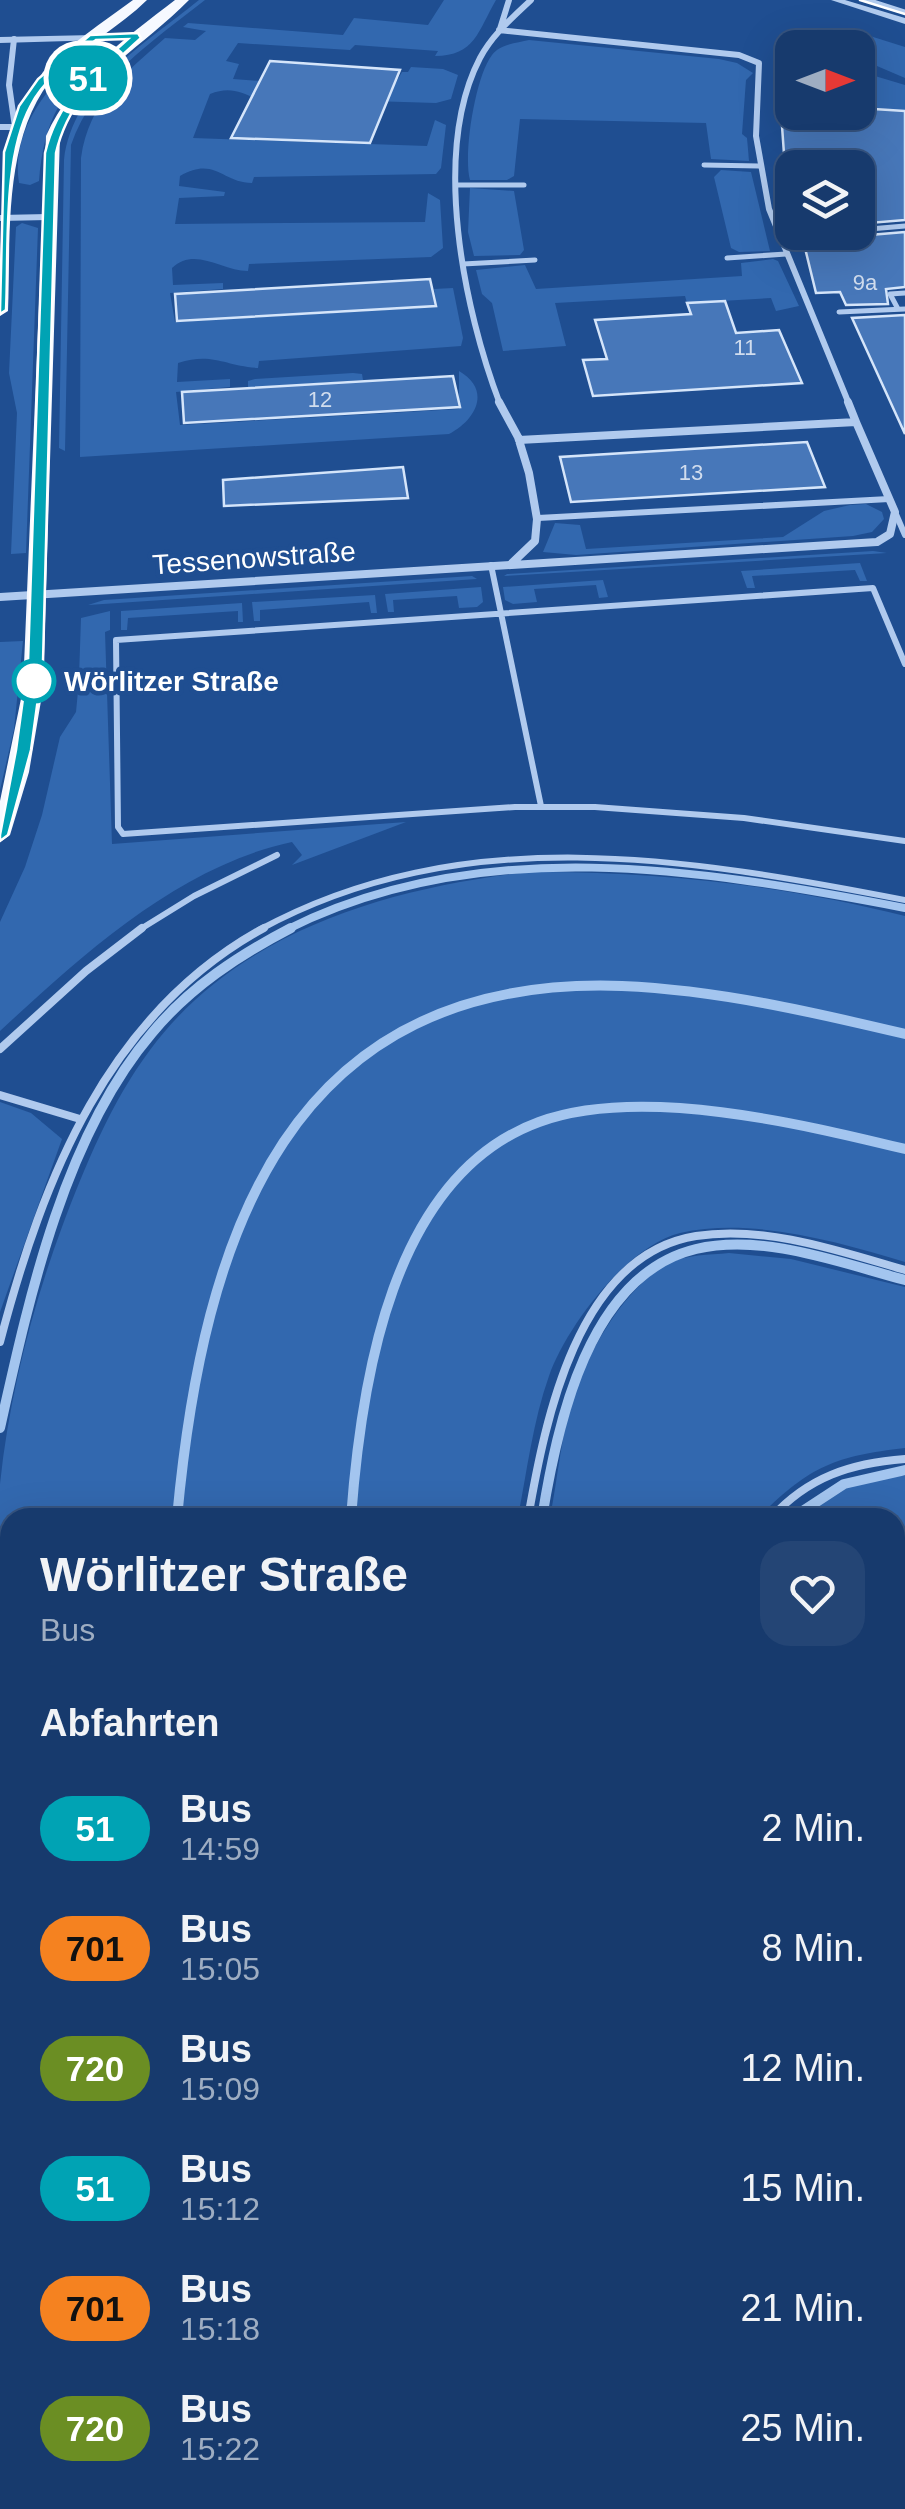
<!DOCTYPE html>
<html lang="de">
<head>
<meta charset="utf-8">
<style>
	:root { --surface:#173a6d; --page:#244575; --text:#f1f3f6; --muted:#9eadc2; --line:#365480 }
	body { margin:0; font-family:Helvetica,sans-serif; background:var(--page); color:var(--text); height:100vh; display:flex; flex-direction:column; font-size:38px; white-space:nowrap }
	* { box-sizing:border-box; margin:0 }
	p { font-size:32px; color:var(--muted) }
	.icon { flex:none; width:55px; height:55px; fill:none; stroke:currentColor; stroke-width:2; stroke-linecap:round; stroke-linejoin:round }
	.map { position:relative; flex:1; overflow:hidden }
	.side { position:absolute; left:0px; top:1508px; width:905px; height:1002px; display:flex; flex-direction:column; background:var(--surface); border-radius:30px 30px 0 0; box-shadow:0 10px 40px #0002,0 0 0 2px var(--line) }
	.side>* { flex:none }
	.badge { padding:0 20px; border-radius:32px; font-size:35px; line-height:65px }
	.needle { width:65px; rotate:90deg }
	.tools { position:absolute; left:775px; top:30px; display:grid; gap:20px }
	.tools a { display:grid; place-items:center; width:100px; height:100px; border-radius:20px; background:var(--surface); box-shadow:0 10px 40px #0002,0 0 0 2px var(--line); font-size:50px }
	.map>.badge { position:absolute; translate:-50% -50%; box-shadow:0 0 0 5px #fff }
	h2 { padding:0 40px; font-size:38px; line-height:90px }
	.round { display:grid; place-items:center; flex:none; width:105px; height:105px; border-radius:30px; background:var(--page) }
	.summary { display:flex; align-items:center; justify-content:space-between; height:170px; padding:0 40px }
	h1 { font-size:48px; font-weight:600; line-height:75px }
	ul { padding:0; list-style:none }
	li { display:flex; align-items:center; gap:30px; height:120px; padding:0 40px }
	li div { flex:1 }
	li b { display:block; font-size:38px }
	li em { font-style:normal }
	li .badge { min-width:110px; font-weight:700; text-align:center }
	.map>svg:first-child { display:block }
</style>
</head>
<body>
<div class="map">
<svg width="905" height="2509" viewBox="0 0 905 2509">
	<rect width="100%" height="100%" fill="#1f4e91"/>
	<path fill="#3268af" d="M199,0h6c-53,42 -111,79 -134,145l-6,306 -6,-3 5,-288c9,-75 81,-116 135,-160z
		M444,0h52c-18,31 -21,56 -61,56l3,-5 -83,-6 -5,5 -112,-7 -12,18 13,3 -6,15 158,12 11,-19h6l3,-5 32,2 15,6 -7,24 -15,4 -161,-5 -14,4c-18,-10 -31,-16 -51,-8l-17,44 234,8 8,-26 11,5 -5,43 -5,6 -182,3 -2,6c-30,0 -37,-27 -72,-7l-1,10 46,6 -1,4 -45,2 -4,26 250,-2 3,-29 12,7 3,48 -12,9 -182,7 -1,7c-26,0 -53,-25 -76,-3l1,17 50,-2v6l-53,4 5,29 262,-15 -3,-18 19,-1 10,50 -2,8 -202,15 -1,7c-34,-2 -45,-16 -80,-5l-1,19 53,-3v8l-54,5 4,33 279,-16v-38c33,19 17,49 -10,63l-369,23 1,-299c8,-56 43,-84 84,-120l30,2 11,-9 -23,-4 5,-4 155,12 11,-17 74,7z
		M870,36l35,11v31l-42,-18z
		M529,40l190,19 18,4 16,10 -7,7 -4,54 5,4 2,23 -38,-2 -5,-36 -186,-4 -6,57 -7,4h-37c-7,-25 5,-103 22,-125 8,-11 25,-12 37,-15z
		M92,48l18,2c-48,39 -66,69 -71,131l-9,4 -11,-2c-9,-55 33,-103 73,-135z
		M875,76l30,9v26l-47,-3 4,-26z
		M721,170l30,2 19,79 -31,1 -8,-4 -17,-71z
		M470,188l44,3 10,59 -4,5 -46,1 -6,-24z
		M22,223l16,5 -12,325 -15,1 6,-141 -8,-40 7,-146z
		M773,259l5,2 21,45 -23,5 -5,-13 -84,5 -2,-7 -130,7 11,43 -63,5 -11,-48 -10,-9 -6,-24 49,-5 11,24 206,-13 -1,-13z
		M353,373l9,1 1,6 -115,8v-7l7,-2z
		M850,505l16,-1 16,8 2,7 -12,13 -19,4 -277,19 -33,-3 12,-29 25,2 6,24 197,-12 41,-26z
		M873,551l14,2 -383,23 3,-2z
		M860,563l7,18h-7l-5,-11 -103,6 3,12h-8l-6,-17z
		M472,576l5,3 -389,26 16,-5z
		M603,580l5,17 -9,1 -3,-13 -62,4 3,13 -24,2 -8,-4 -2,-13z
		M481,587l2,15 -6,5 -18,1 -2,-12 -64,4 1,12h-6l-3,-18z
		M375,595l2,18h-6l-2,-11 -109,8v11h-6l-2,-19z
		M242,603l1,19h-5v-11l-110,7 -1,12h-6v-19z
		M110,611v19l-5,2 7,212 294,-22 -114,43 10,-10 -10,-13c-113,24 -210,113 -292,189v-109l25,-55 17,-52 18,-78 16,-25 2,-21 6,-1 1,-13h-6l2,-59z
		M23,641l-9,88 -14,61v-148z
		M529,872c125,-1 255,13 376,44v346c-69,-21 -154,-45 -225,-29 -53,13 -114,94 -131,143 -16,45 -22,95 -31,141l-508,1v982h401v9h-411v-1025c9,-87 32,-176 62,-257 23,-61 49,-125 88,-177 88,-119 238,-162 379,-178z
		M0,1102l31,11 31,26 -62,173z
		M729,1253l62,6 114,28v161c-71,8 -96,19 -146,69h-209c8,-39 11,-83 24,-122 15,-45 51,-108 94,-131 19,-10 41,-9 61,-11z
		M905,1476v735l-10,-35v-658l-95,-1c26,-29 67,-42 105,-41z
		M895,2313l10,30v166h-327l-1,-9h318z"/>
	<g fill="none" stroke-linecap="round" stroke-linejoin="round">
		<path stroke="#a3c5ef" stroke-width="8" d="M286,930c194,-98 415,-61 619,-22"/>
		<path stroke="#a3c5ef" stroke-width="10" d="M0,1428c29,-130 64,-292 152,-395 38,-46 87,-78 139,-105
			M177,1518c26,-281 110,-544 445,-532 96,4 190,26 283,48
			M351,1518c10,-136 40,-342 188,-396 102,-37 263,2 366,27
			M542,1518c15,-93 46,-243 154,-269 67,-16 145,14 209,31
			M792,1518l52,-34 61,-14"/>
		<path stroke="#a3c5ef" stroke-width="12" d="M895,2213l10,31
			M143,2500v9
			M359,2500v9
			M446,2500v9
			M572,2500l1,9"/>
	</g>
	<path fill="#4777b9" stroke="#d5e5fa" stroke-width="2.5" d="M270,61l130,9 -30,73 -139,-5z
		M858,108l47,3v109l-47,4v-56h-73l-4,-56h77z
		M905,232v55l-19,2 2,15 -42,1 -6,-13 -24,1 -11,-45 53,-2v-10z
		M430,279l6,27 -259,15 -2,-27z
		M725,301l11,32 43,-3 23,53 -209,13 -10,-36 24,-1 -12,-39 96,-6 -4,-11z
		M905,315v119l-53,-116z
		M453,376l7,31 -276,16 -2,-31z
		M807,442l18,45 -254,15 -11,-45z
		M403,467l5,31 -184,8 -1,-26z"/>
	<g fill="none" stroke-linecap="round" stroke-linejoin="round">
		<path stroke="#b0caee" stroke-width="5" d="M867,0l38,12
			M704,165l55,1
			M457,185h67
			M727,258l59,-4
			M463,264l72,-4
			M898,309l-8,-15 15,-1
			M839,312l66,-3"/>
		<path stroke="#b0caee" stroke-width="6" d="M895,512l10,23
			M538,518l351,-19
			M491,565l50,241
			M905,664l-32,-76 -757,52 2,187 5,7 392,-27h80l149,11 161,23
			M139,930l55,-34 83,-41
			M259,930c204,-111 429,-72 646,-30"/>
		<path stroke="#b0caee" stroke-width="8" d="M0,1049l86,-78 56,-43
			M0,1095l80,24
			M0,1342c43,-164 108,-329 264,-414
			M528,1518c17,-97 49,-263 168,-282 69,-11 144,15 209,34
			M771,1518c37,-41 80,-55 134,-59"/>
		<path stroke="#b0caee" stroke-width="10" d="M895,2276l10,28
			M428,2500v9
			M553,2500v9"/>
		<path stroke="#b0caee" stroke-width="5" d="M858,230l47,-4
			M779,235l41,-3"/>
		<path stroke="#b0caee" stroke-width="6" d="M500,29l9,-29
			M499,30l240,25 20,8 -3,73 13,73 80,195
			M0,127h15l-6,-42 5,-46
			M0,218l48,-1
			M500,404c-36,-94 -69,-252 -20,-346 12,-23 32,-40 51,-58"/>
		<path stroke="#b0caee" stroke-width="8" d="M499,402l19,35 11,36 8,46 -2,22 -23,22
			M519,440l337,-18 -8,-20
			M0,597l877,-55 13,-8 5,-22 -39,-90"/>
		<path fill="#b0caee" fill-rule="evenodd" d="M831,0h14l60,18v6z
			M141,34v4l-3,1 -138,4v-6z"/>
		<path fill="#f6f9ff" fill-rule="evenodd" d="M133,0h14c-27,27 -63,45 -90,73 -55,59 -46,163 -49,238l-8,5c0,-80 0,-179 43,-244 26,-28 59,-49 90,-72z
			M175,0h14c-46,47 -100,73 -129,136l-17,553 -14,83 -19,63 -10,7v-41l23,-112 23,-553c28,-61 77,-96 129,-136z"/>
		<path stroke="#fff" stroke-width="2.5" d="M860,0l45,14"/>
	</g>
	<path fill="#00a3b4" stroke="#fff" stroke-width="2.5" d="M138,33l3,5c-38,35 -73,62 -85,115l-13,509 -12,88 -23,85 -8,6v-6l16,-85 12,-88 17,-509c12,-51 45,-80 83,-114l-32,1c-23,19 -51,38 -65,65 -29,53 -22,146 -25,205l-6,4v-4l4,-158 15,-46 19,-27 52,-44z"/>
	<circle fill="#fff" stroke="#00a3b4" stroke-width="5" cx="34" cy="681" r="20"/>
	<g text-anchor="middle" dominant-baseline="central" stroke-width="9" stroke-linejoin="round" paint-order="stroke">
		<g font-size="22" fill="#d1ddee">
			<text x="865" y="282">9a</text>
			<text x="745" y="347">11</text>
			<text x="320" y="399">12</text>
			<text x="691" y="472">13</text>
		</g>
		<g font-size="28" fill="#fff" stroke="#1f4e91">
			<text transform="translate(254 558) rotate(-4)">Tessenowstraße</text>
		</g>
		<g font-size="28" font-weight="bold" fill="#fff" stroke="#1f4e91" text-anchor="start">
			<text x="64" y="681">Wörlitzer Straße</text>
		</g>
	</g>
</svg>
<div class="tools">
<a><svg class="needle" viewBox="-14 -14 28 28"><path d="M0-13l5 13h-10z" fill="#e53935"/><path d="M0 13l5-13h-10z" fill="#9eadc2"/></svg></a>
<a><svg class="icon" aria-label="layers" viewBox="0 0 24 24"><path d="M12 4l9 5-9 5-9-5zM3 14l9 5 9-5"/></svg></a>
</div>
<b class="badge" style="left:88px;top:78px;background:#00a3b4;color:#fff">51</b>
<section class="side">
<div class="summary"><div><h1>Wörlitzer Straße</h1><p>Bus</p></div><a class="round"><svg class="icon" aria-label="heart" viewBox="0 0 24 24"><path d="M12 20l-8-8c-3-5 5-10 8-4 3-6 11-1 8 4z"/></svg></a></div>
<h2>Abfahrten</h2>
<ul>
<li><span class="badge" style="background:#00a3b4;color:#fff">51</span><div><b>Bus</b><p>14:59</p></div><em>2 Min.</em></li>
<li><span class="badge" style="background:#f58220;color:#111">701</span><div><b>Bus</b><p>15:05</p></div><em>8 Min.</em></li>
<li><span class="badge" style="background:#6b8e23;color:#fff">720</span><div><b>Bus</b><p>15:09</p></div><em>12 Min.</em></li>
<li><span class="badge" style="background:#00a3b4;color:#fff">51</span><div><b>Bus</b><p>15:12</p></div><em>15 Min.</em></li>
<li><span class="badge" style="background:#f58220;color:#111">701</span><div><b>Bus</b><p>15:18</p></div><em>21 Min.</em></li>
<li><span class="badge" style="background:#6b8e23;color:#fff">720</span><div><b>Bus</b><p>15:22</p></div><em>25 Min.</em></li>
</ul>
</section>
</div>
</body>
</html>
